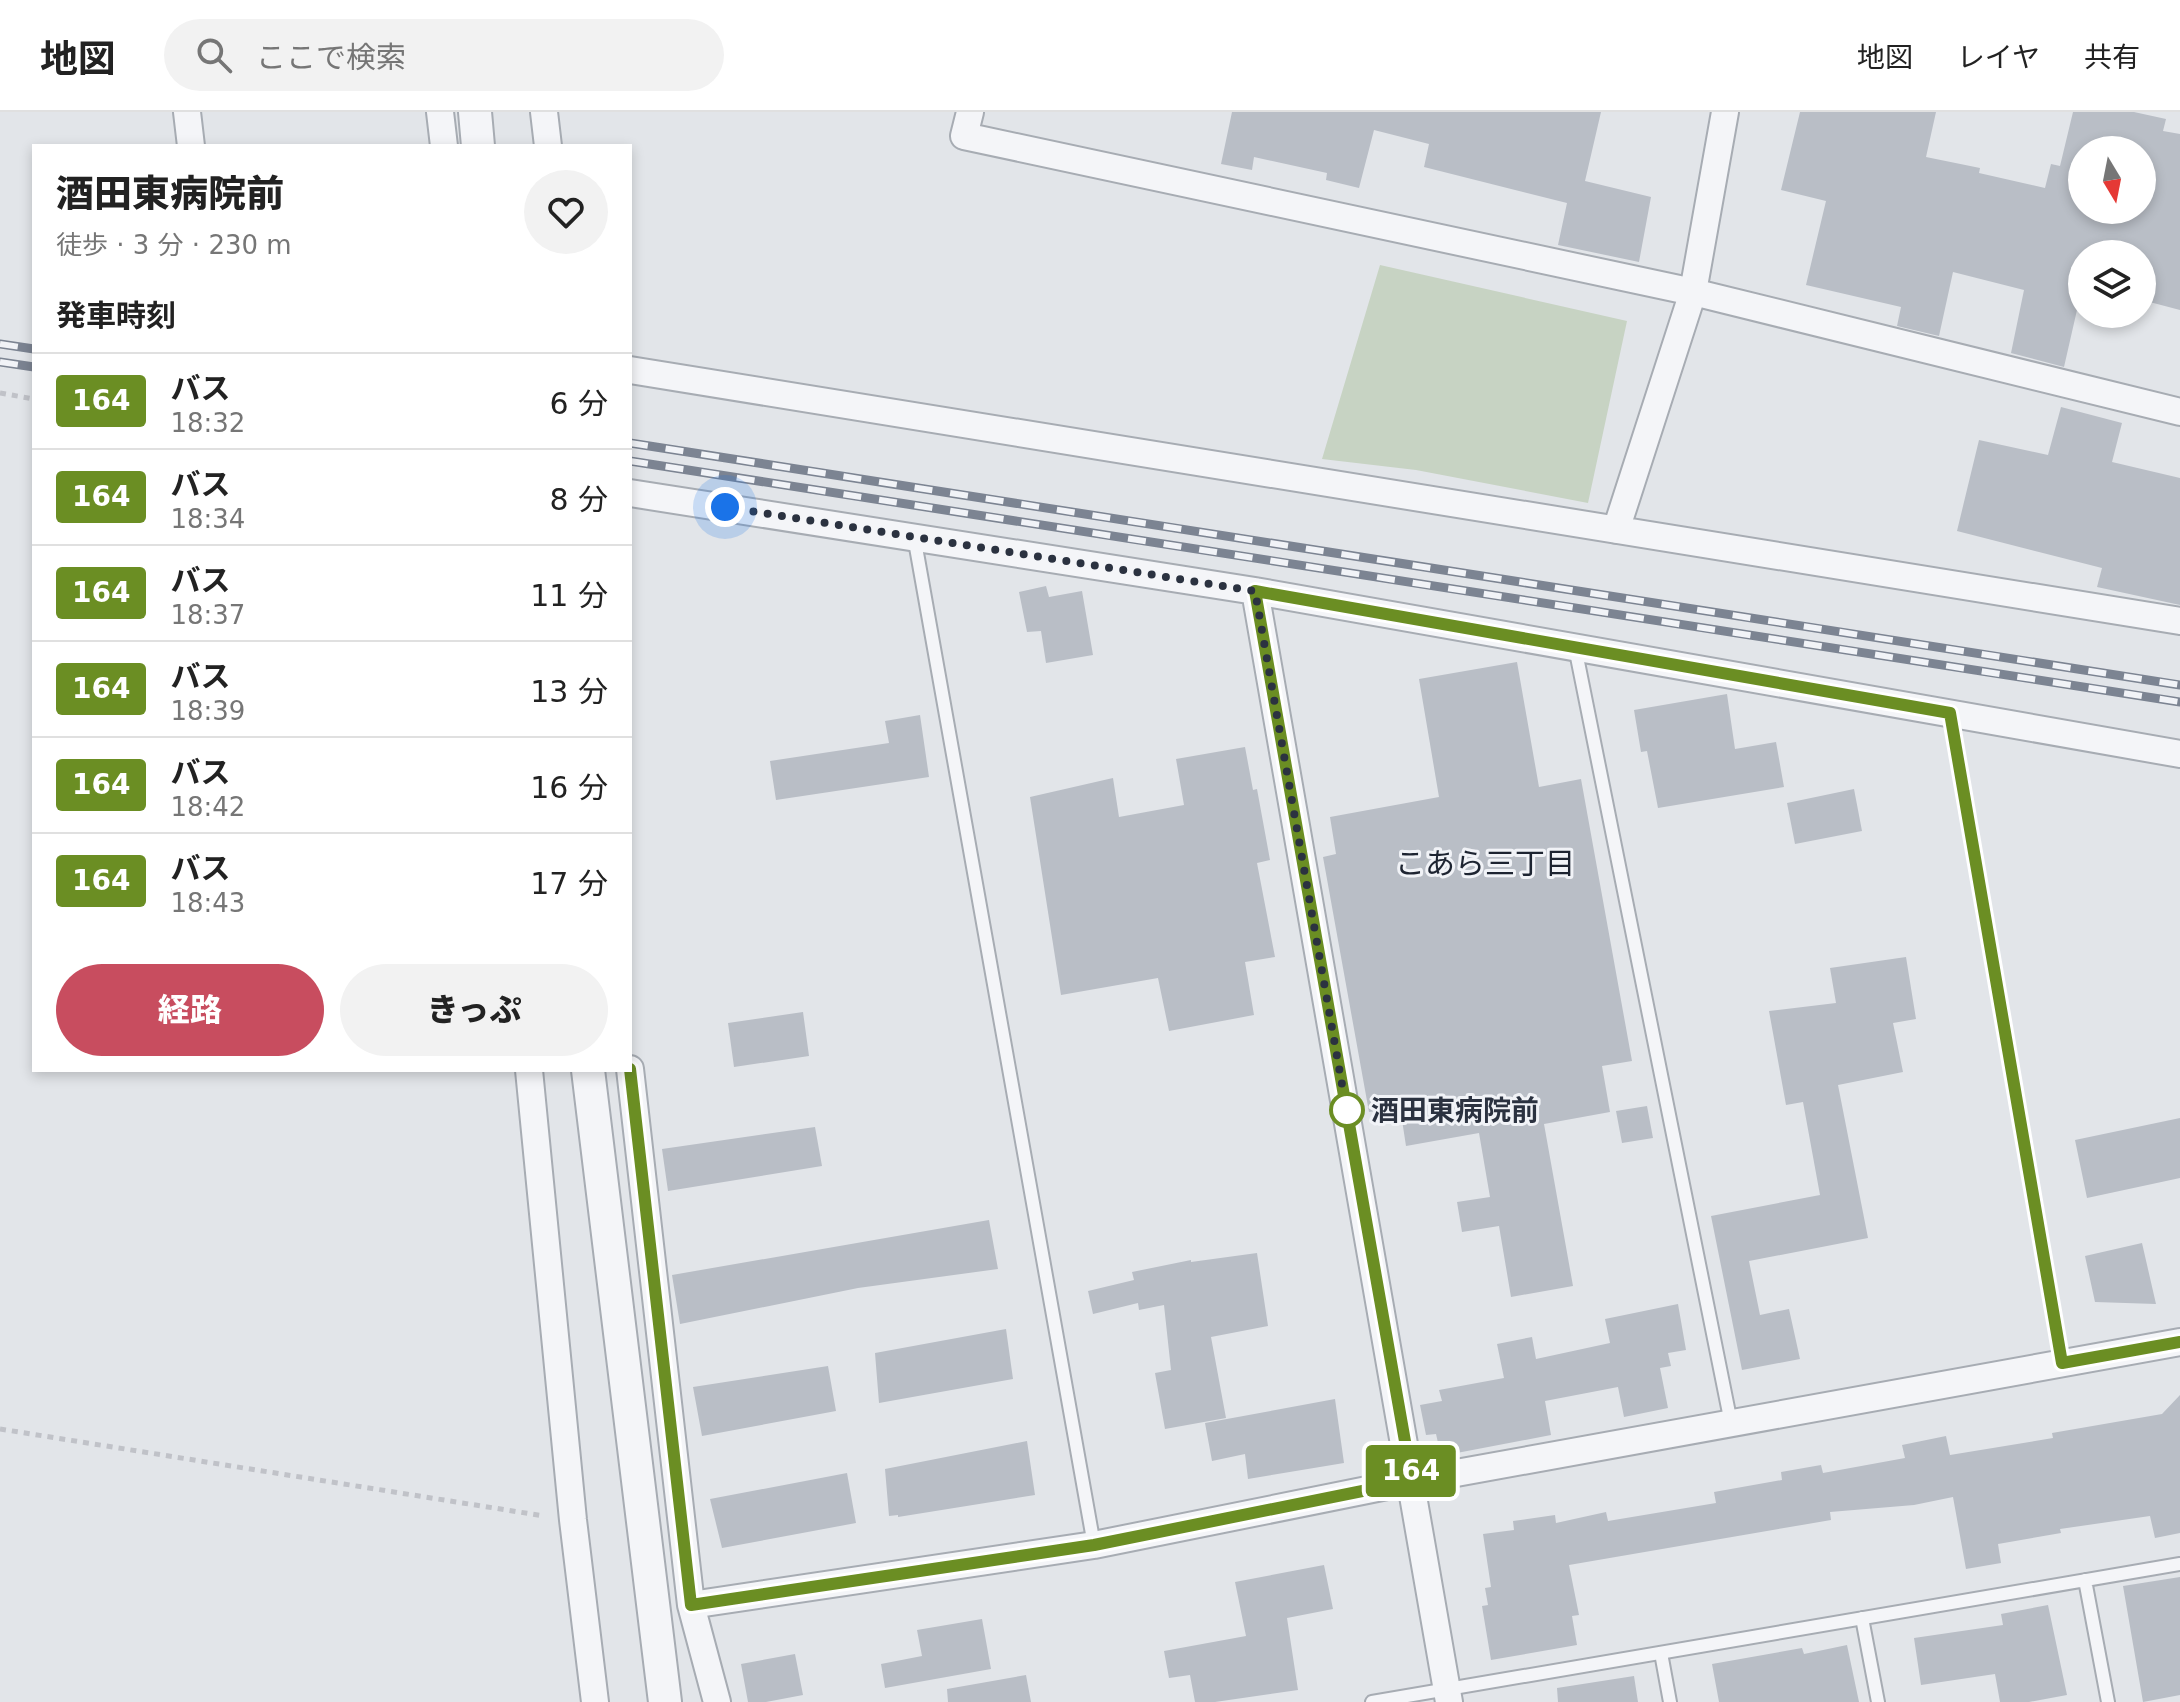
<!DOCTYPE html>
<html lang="ja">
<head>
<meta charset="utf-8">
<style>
	:root { --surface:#fff; --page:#f2f2f2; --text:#222; --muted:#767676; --line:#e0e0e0; --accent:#c84d5f }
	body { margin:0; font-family:"DejaVu Sans","Noto Sans JP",sans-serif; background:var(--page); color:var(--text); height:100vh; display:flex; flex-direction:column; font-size:30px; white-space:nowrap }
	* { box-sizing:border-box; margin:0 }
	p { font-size:26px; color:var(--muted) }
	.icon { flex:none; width:44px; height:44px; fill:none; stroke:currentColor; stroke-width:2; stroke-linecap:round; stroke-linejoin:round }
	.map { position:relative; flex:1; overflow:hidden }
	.sheet { position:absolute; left:32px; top:32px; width:600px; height:928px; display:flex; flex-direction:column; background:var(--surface); border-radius:0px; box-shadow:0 4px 12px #0003 }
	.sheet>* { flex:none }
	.badge { padding:0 16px; border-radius:6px; font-size:28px; line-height:52px }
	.needle { width:52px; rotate:170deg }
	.buttons { position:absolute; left:2068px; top:24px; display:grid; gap:16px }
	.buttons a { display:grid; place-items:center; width:88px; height:88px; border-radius:50%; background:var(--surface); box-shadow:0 4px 12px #0003; font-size:40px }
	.you { position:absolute; width:40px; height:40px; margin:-20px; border:6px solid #fff; border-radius:50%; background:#1a73e8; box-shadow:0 0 0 12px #1a73e833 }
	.map>.badge { position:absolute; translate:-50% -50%; box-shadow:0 0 0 4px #fff }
	h2 { padding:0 24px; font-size:30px; line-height:72px }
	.round { display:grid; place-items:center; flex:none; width:84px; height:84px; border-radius:42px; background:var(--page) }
	.overview { display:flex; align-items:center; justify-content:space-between; height:136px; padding:0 24px }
	h1 { font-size:38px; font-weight:800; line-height:60px }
	.action { display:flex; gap:16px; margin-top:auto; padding:16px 24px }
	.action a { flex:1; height:92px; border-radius:48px; background:var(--accent); color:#fff; font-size:32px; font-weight:800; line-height:92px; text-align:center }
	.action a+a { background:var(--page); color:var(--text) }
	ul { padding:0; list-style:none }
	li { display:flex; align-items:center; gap:24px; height:96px; padding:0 24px; border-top:2px solid var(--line) }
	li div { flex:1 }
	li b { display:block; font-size:30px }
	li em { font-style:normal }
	li .badge { min-width:88px; font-weight:700; text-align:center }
	header { display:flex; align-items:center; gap:48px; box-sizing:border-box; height:112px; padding:0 40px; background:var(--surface); border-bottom:2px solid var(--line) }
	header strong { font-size:38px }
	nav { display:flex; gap:44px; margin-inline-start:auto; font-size:28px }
	.search { width:560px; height:72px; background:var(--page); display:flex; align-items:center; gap:20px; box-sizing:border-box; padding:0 28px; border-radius:44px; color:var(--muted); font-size:30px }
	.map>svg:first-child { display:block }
</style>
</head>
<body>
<header>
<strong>地図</strong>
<div class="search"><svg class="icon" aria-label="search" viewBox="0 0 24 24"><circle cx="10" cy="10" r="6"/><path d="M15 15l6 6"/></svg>ここで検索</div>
<nav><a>地図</a><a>レイヤ</a><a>共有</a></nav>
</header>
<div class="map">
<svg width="2180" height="1590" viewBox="0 0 2180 1590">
	<rect width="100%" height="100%" fill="#e2e5e9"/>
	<path fill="#c7d3c3" d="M1380,153l247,56 -39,182 -172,-33 -94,-11z"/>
	<path fill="#b9bec6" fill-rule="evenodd" d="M1232,0h369l-16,69 66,16 -12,65 -81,-17 9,-42 -143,-36 5,-23 -55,-14 -15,58 -33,-8 1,-7 -73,-16 -2,13 -31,-6z
		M1800,0h136l-10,45 54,11 -1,5 66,15 6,-24 9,2 13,-54h61l32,7 -3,12 17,3v176l-38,-10v-46h-60v34l-18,79 -53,-14 13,-63 -71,-18 -14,64 -42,-10 4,-19 -95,-22 20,-84 -45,-11zM2082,38h60v60h-60z
		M2061,295l61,16 -10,39 68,16v127l-83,-18 5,-19 -145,-37 22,-91 69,15z
		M1046,474l3,11 33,-6 11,64 -47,8 -5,-32 -14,1 -8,-40z
		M1517,550l22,125 42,-8 51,282 -30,5 8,46 -66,12 29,162 -62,11 -12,-71 -37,6 -5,-30 33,-5 -11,-64 -73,13 -6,-39 -31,5 -46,-255 13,-3 -6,-37 109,-20 -20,-118z
		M1727,582l8,55 41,-7 8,45 -126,21 -11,-57 -6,1 -7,-42z
		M920,603l9,62 -153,23 -6,-39 119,-18 -4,-22z
		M1245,635l8,43 4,-1 13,71 -13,3 18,94 -30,5 9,53 -85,16 -11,-53 -97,17 -31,-198 83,-19 6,39 65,-12 -8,-46z
		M1854,677l8,42 -67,13 -8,-41z
		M1906,845l10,62 -23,4 10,49 -65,13 30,153 -119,23 11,54 29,-6 11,50 -58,11 -31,-154 109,-21 -17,-93 -17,3 -17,-94 67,-8 -6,-35z
		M803,900l6,44 -75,11 -6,-44z
		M1647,994l6,32 -31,5 -6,-32z
		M2180,1006v60l-93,20 -12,-58z
		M815,1015l7,39 -154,25 -6,-42z
		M989,1108l9,49 -140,19 -178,36 -8,-49z
		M2142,1131l14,61 -61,-2 -10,-46z
		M1257,1141l11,73 -57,11 15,81 -61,11 -10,-56 16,-3 -7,-65 -25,5 -1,-7 -45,11 -5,-23 46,-11 -2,-8 59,-12v2z
		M1678,1192l8,46 -18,3 3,13 -11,2 8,40 -44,9 -6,-30 -73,14 6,34 -110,21 -5,-22 -10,1 -6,-30 22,-4 -3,-11 65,-12 -7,-34 35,-7 4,22 74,-16 -5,-24z
		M1006,1217l7,50 -134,24 -4,-50z
		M828,1254l8,45 -134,25 -9,-49z
		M2180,1283v138l-25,5 -5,-22 -90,13 1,4 -63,11 3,19 -35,6 -13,-72 -39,8 -84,7 1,8 -262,45 10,50 -7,1 5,29 -86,15 -9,-54 6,-1 -3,-17 6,-1 -8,-53 31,-4 -1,-9 42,-6 1,8 50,-11 2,9 108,-18 -2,-11 68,-12 -1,-8 40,-7 2,8 82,-15 -3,-13 44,-9 4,19 103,-17 -1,-5 110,-19z
		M1335,1287l9,64 -96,16 -3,-25 -33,7 -7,-38z
		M1027,1329l8,54 -137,22v-2l-9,1 -4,-47z
		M847,1361l9,50 -134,25 -12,-49z
		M1324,1453l9,44 -46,9 11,72 -83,12h-20l-5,-27 -21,3 -5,-27 82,-15 -11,-54z
		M2180,1465v118l-37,7 -20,-116z
		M2048,1493l19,90 -38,7h-29l-5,-28 -74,11 -7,-47 89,-13 -2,-11z
		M982,1507l9,50 -106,19 -4,-24 41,-8 -5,-26z
		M1847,1533l12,57h-140l-7,-38 90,-16 2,6z
		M795,1542l8,41 -37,7h-18l-7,-38z
		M1026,1563l5,27h-83l-1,-13z
		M1634,1564l4,26h-80l-1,-14z"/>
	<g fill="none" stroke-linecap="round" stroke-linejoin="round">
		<g stroke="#a7acb3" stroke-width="16">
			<path id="service" d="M914,424l180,1009
				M1575,535l156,776
				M1950,601l112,650
				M2085,1468l23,122
				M1862,1506l16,84
				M1661,1541l9,49
				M1372,1590l808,-138"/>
		</g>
		<g stroke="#a7acb3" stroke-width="30">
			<path id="minor" d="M187,0l4,34
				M440,0l4,34
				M544,0l4,34
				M970,0l-6,24 729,156 487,120
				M630,258l1550,251
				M630,381l625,98 925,163
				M1616,418l77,-238 32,-180
				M1255,479l194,1111
				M630,957l61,536 26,97
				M529,958l44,450 22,182
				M691,1493l403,-60 318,-64 768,-139"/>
		</g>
		<g stroke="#a7acb3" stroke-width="36">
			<path id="tertiary" d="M475,0l3,34
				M588,958l77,632"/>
		</g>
		<path stroke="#c0c2c8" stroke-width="5" stroke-dasharray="6 6" stroke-linecap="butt" d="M0,281l34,6
			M0,1317l544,87"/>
		<use href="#service" stroke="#f4f5f8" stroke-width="12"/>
		<use href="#minor" stroke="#f4f5f8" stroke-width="26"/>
		<use href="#tertiary" stroke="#f4f5f8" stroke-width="32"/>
		<g stroke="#7c8492" stroke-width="9">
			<path id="rail" d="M0,232l34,5
				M0,250l34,5
				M630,331l1550,242
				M630,349l1550,241"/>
		</g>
		<use href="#rail" stroke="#f1f3f7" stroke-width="6" stroke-dasharray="18" stroke-linecap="butt"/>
	</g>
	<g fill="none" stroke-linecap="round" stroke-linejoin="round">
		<g stroke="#fff" stroke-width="18">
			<path id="line" d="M630,957l61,536 403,-60 318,-64 -157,-890 695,122 112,650 118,-21"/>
		</g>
		<use href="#line" stroke="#6b8e23" stroke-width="12"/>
		<path stroke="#2b3240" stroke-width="8" stroke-dasharray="0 14.4" d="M725,395l530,84 92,522v-3"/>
	</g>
	<circle fill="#fff" stroke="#6b8e23" stroke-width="4" cx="1347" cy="998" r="16"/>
	<g text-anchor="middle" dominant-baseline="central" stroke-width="6" stroke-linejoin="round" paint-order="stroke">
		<g font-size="28" font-weight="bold" fill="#2b3240" stroke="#f1f3f7" text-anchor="start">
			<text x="1371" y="998">酒田東病院前</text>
		</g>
		<g font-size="30" fill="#1d2431" stroke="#f1f3f7">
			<text x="1485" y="751">こあら三丁目</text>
		</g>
	</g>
</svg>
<div class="buttons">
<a><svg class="needle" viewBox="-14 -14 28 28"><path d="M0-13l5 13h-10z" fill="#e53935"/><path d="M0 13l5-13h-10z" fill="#767676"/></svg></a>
<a><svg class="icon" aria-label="layers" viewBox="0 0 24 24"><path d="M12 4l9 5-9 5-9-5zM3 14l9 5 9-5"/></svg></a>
</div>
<div class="you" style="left:725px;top:395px"></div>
<b class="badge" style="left:1411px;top:1359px;background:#6b8e23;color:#fff">164</b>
<section class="sheet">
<div class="overview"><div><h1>酒田東病院前</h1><p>徒歩 · 3 分 · 230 m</p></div><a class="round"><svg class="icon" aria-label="heart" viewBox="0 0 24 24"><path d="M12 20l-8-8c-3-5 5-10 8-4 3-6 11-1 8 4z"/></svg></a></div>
<h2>発車時刻</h2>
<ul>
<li><span class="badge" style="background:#6b8e23;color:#fff">164</span><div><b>バス</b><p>18:32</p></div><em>6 分</em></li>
<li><span class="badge" style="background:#6b8e23;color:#fff">164</span><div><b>バス</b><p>18:34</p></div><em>8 分</em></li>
<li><span class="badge" style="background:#6b8e23;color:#fff">164</span><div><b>バス</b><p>18:37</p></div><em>11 分</em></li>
<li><span class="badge" style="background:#6b8e23;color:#fff">164</span><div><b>バス</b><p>18:39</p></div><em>13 分</em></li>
<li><span class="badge" style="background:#6b8e23;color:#fff">164</span><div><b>バス</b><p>18:42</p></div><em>16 分</em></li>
<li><span class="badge" style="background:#6b8e23;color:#fff">164</span><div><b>バス</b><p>18:43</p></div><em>17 分</em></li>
</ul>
<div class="action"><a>経路</a><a>きっぷ</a></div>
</section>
</div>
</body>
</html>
